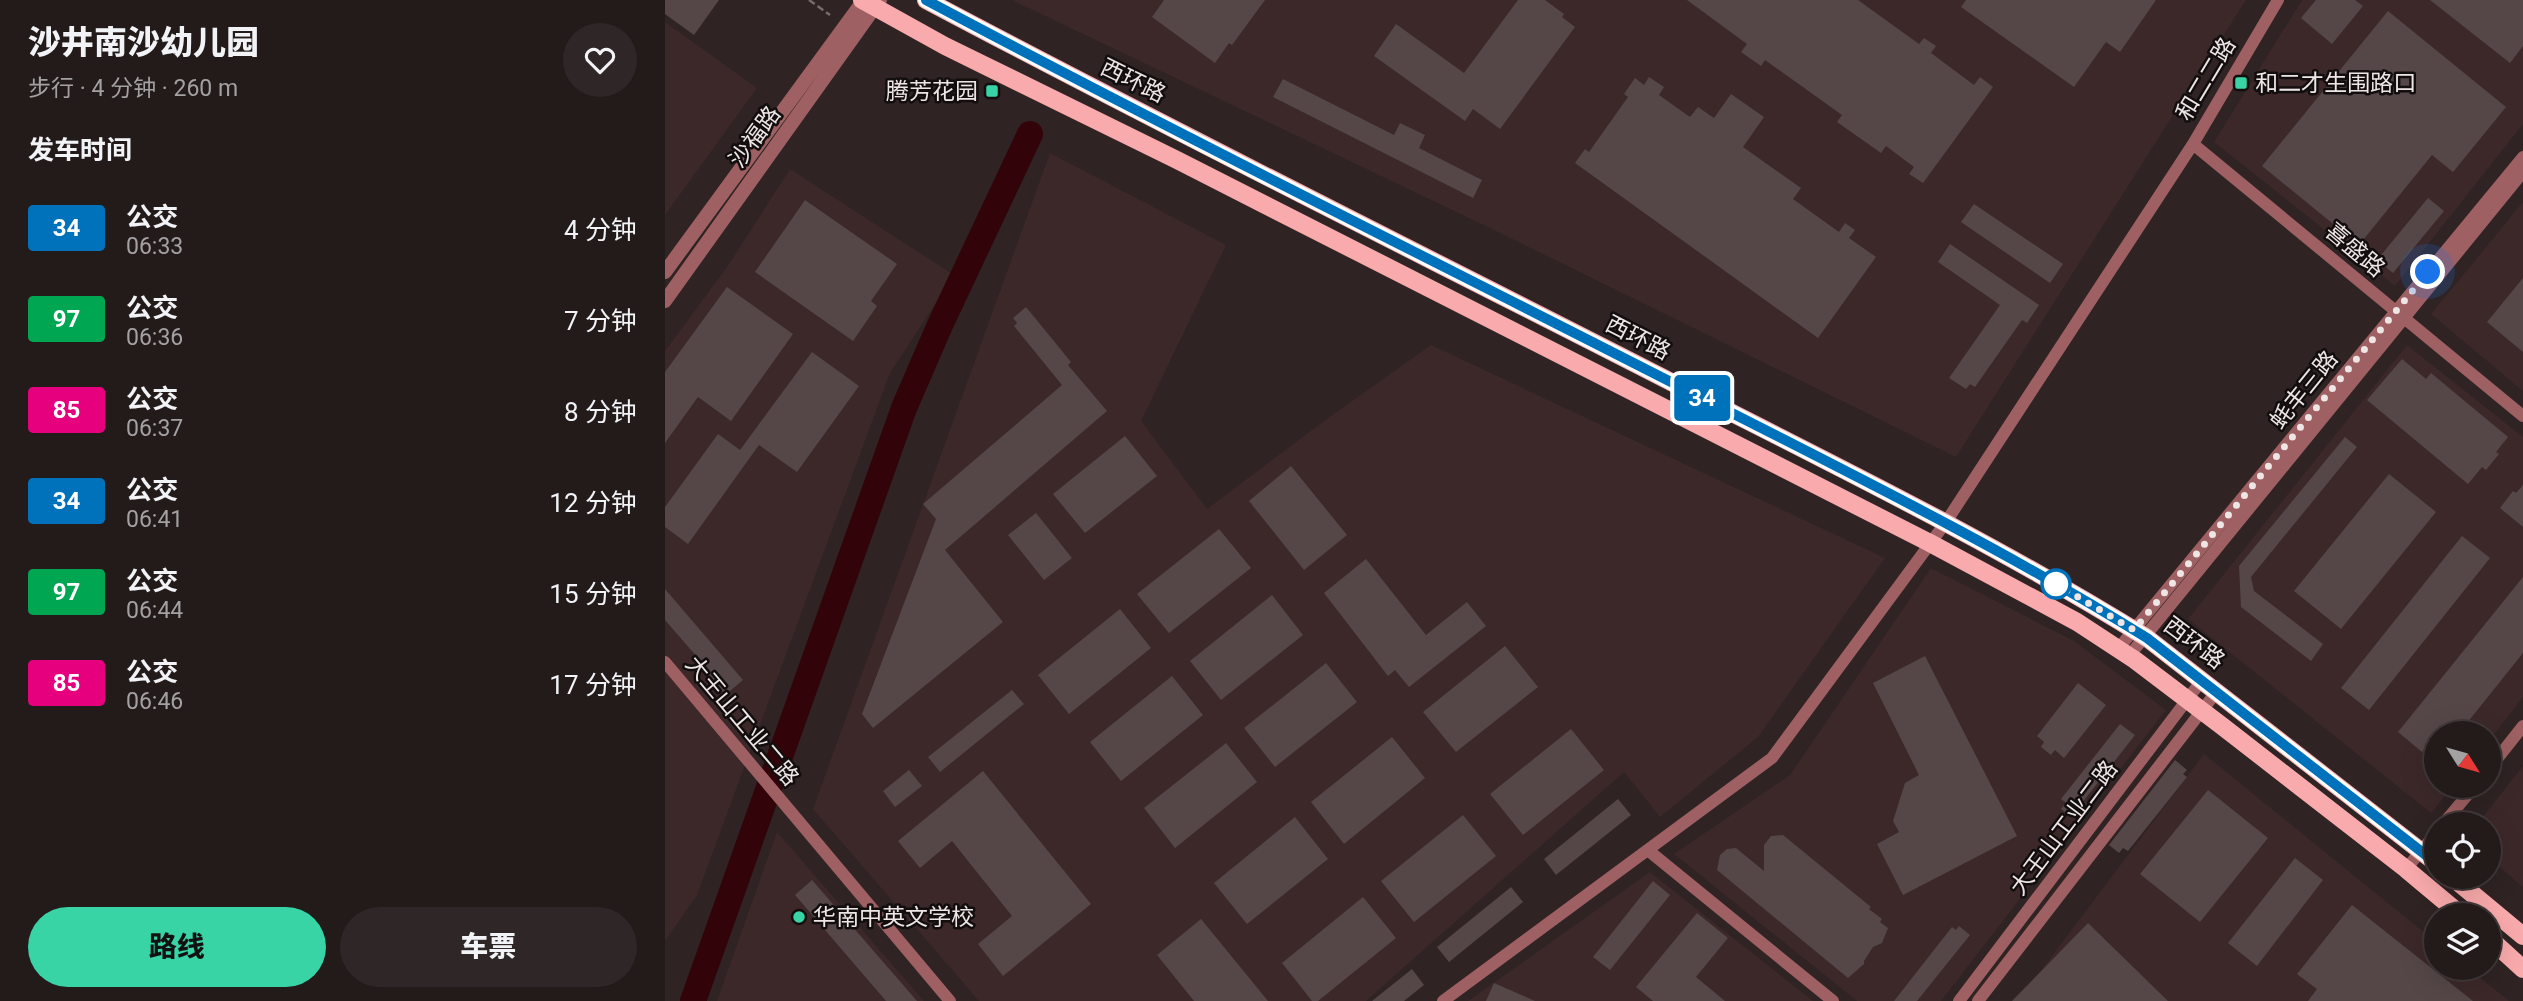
<!DOCTYPE html>
<html lang="zh">
<head>
<meta charset="utf-8">
<style>
	:root { --surface:#231a1a; --page:#2f2727; --text:#f1f3f6; --muted:#a3a1a2; --line:#403839; --accent:#38d4a6 }
	body { margin:0; font-family:Roboto,"Noto Sans SC",sans-serif; background:var(--page); color:var(--text); height:100vh; display:flex; flex-direction:column; font-size:26px; white-space:nowrap }
	* { box-sizing:border-box; margin:0 }
	p { font-size:23px; color:var(--muted) }
	.icon { flex:none; width:38px; height:38px; fill:none; stroke:currentColor; stroke-width:2; stroke-linecap:round; stroke-linejoin:round }
	.map { position:relative; flex:1; overflow:hidden }
	.details { display:flex; flex-direction:column; background:var(--surface); width:665px }
	.details>* { flex:none }
	.badge { padding:0 14px; border-radius:5px; font-size:24px; line-height:46px }
	.needle { width:46px; rotate:127deg }
	.buttons { position:absolute; left:1759px; top:721px; display:grid; gap:14px }
	.buttons a { display:grid; place-items:center; width:77px; height:77px; border-radius:50%; background:var(--surface); box-shadow:0 7px 28px #0002,0 0 0 2px var(--line); font-size:35px }
	.you { position:absolute; width:35px; height:35px; margin:-18px; border:5px solid #fff; border-radius:50%; background:#1a73e8; box-shadow:0 0 0 10px #1a73e833 }
	.map>.badge { position:absolute; translate:-50% -50%; box-shadow:0 0 0 4px #fff }
	h2 { padding:0 28px; font-size:26px; line-height:63px }
	.round { display:grid; place-items:center; flex:none; width:74px; height:74px; border-radius:37px; background:var(--page) }
	.headline { display:flex; align-items:center; justify-content:space-between; height:119px; padding:0 28px }
	h1 { font-size:33px; font-weight:800; line-height:52px }
	.action { display:flex; gap:14px; margin-top:auto; padding:14px 28px }
	.action a { flex:1; height:80px; border-radius:42px; background:var(--accent); color:#111; font-size:28px; font-weight:800; line-height:80px; text-align:center }
	.action a+a { background:var(--page); color:var(--text) }
	ul { padding:0; list-style:none }
	li { display:flex; align-items:center; gap:21px; height:91px; padding:0 28px }
	li div { flex:1 }
	li b { display:block; font-size:26px }
	li em { font-style:normal }
	li .badge { min-width:77px; font-weight:700; text-align:center }
	main { display:flex; flex:1; min-height:0 }
	.map>svg:first-child { display:block }
</style>
</head>
<body>
<main>
<section class="details">
<div class="headline"><div><h1>沙井南沙幼儿园</h1><p>步行 · 4 分钟 · 260 m</p></div><a class="round"><svg class="icon" aria-label="heart" viewBox="0 0 24 24"><path d="M12 20l-8-8c-3-5 5-10 8-4 3-6 11-1 8 4z"/></svg></a></div>
<h2>发车时间</h2>
<ul>
<li><span class="badge" style="background:#0072bc;color:#fff">34</span><div><b>公交</b><p>06:33</p></div><em>4 分钟</em></li>
<li><span class="badge" style="background:#00a651;color:#fff">97</span><div><b>公交</b><p>06:36</p></div><em>7 分钟</em></li>
<li><span class="badge" style="background:#e6007e;color:#fff">85</span><div><b>公交</b><p>06:37</p></div><em>8 分钟</em></li>
<li><span class="badge" style="background:#0072bc;color:#fff">34</span><div><b>公交</b><p>06:41</p></div><em>12 分钟</em></li>
<li><span class="badge" style="background:#00a651;color:#fff">97</span><div><b>公交</b><p>06:44</p></div><em>15 分钟</em></li>
<li><span class="badge" style="background:#e6007e;color:#fff">85</span><div><b>公交</b><p>06:46</p></div><em>17 分钟</em></li>
</ul>
<div class="action"><a>路线</a><a>车票</a></div>
</section>
<div class="map">
<svg width="1858" height="1001" viewBox="0 0 1858 1001">
	<rect width="100%" height="100%" fill="#2f2323"/>
	<path fill="#3c2829" d="M347,0h1234l-290,457 -464,-228z
		M1637,0h221v124l-128,162 -181,-144z
		M0,22l92,66 -92,127z
		M385,153l176,92 -85,176 66,88 117,-88 107,-76 454,213 -127,179 -98,80 -36,-45 -258,229h-387l-166,-192z
		M125,169l164,106 -64,98 -193,522 -32,46v-590l62,-84z
		M1858,202v189l-92,-77z
		M1742,345l116,92v260l-34,44v-8h-53v53h17l-22,27 -243,-194z
		M1266,568l143,73 92,69 -225,291h-84l-183,-147 116,-79z
		M1539,754l232,188v26h32l41,33h-491z
		M1858,766v121l-34,-29v-34h-12z
		M112,832l147,169h-207z
		M985,872l163,129h-345z"/>
	<g fill="none" stroke-linecap="round" stroke-linejoin="round">
		<path stroke="#32040a" stroke-width="26" d="M28,1001l211,-593 36,-83 90,-191"/>
	</g>
	<path fill="#554747" d="M0,0h54l-25,35 -29,-21z
		M499,0h101l-33,45 -3,-2 -14,20 -63,-46z
		M853,0h27l19,14 -2,3 13,10 -75,102 -27,-20 -8,12 -91,-65 22,-32 68,49z
		M1022,0h171l61,44 5,-6 12,8 -5,7 43,32 6,-8 13,10 -70,96 -14,-9 5,-7 -28,-21 -5,7 -44,-31 5,-7 -77,-55 -4,6 -20,-14 6,-8z
		M1301,0h190l-36,52 -14,-10 -32,45 -113,-80z
		M1651,0h39l8,6 -31,38 -31,-26z
		M1765,0h93v46l-13,17z
		M1723,11l118,96 -53,65 -21,-17 -73,90 -97,-79z
		M984,77l15,10 -5,8 31,22 8,-10 16,11 17,-24 33,23 -21,30 58,41 -8,11 46,33 6,-9 10,7 -6,8 27,19 -58,81 -243,-175 10,-14 4,3 39,-55 -4,-3 11,-16 9,7z
		M618,79l111,56 6,-12 25,12 -6,13 63,32 -9,18 -200,-101z
		M1763,198l16,13 -51,62 -16,-13z
		M140,200l92,64 -26,37 6,5 -24,35 -98,-69z
		M1309,204l89,60 -13,19 -89,-61z
		M1285,244l89,61 -12,18 -5,-3 -47,67 -5,-3 -4,5 -17,-11 51,-73 -62,-43z
		M1858,278v74l-36,-30z
		M62,287l66,47 -62,87 -33,-24 -33,46v-71z
		M361,307l45,55 -3,3 39,46 -162,139 58,72 -130,106 -11,-14 74,-195 -13,-15 139,-119 -48,-59 3,-3 -4,-5z
		M147,352l47,34 -62,86 -38,-27 -71,99 -23,-17v-20l53,-73 22,16z
		M1737,359l24,20 5,-6 77,64 -12,15 3,2 -13,16 -4,-3 -14,17 -101,-84z
		M460,436l32,40 -72,57 -32,-39z
		M1680,437l12,10 -106,130 3,14 69,53 -12,17 -70,-54 -2,-41z
		M626,466l56,69 -43,35 -55,-69z
		M1724,474l47,38 -95,117 -47,-38z
		M1858,485v42l-23,-19 13,-17 3,2z
		M371,513l36,45 -28,22 -36,-45z
		M554,529l32,39 -82,65 -32,-39z
		M1797,536l28,22 -121,152 -28,-22z
		M701,559l60,76 41,-33 19,24 -77,61 -14,-17 -7,6 -64,-83z
		M1858,577v76l-64,80h-23l-14,19 -24,-20z
		M0,589l78,91 -18,15 -23,-28 2,-2 -39,-45z
		M607,595l31,40 -82,65 -31,-39z
		M455,609l31,39 -82,66 -31,-39z
		M840,646l33,41 -82,65 -33,-40z
		M1260,656l92,180 -114,59 -26,-51 22,-12 -6,-11 12,-38 14,-8 -46,-92z
		M661,663l31,39 -82,65 -31,-39z
		M507,676l31,39 -82,66 -31,-39z
		M1413,683l28,22 -42,53 -9,-8 -4,5 -10,-8 3,-5 -7,-6z
		M347,690l12,14 -84,68 -12,-15z
		M1455,724l15,11 -64,82 -10,-8 5,-6 -5,-4z
		M906,729l33,41 -81,65 -33,-41z
		M727,737l33,41 -81,66 -33,-42z
		M561,743l31,39 -82,66 -31,-40z
		M1510,760l12,10 -4,4 4,3 -59,74 -5,-3 -4,5 -10,-8z
		M244,770l13,16 -27,21 -12,-16z
		M318,771l108,133 -88,72 -25,-32 34,-28 -60,-75 -32,27 -22,-27z
		M1543,790l60,48 -68,84 -60,-48z
		M953,799l13,16 -75,60 -12,-16z
		M798,815l33,41 -82,66 -33,-41z
		M630,817l33,42 -81,65 -33,-41z
		M1118,835l88,72 -2,2 13,10 -2,3 8,6 -6,15 -9,4 -9,14v3l-16,14 -131,-108 3,-15 7,-6 9,-1 28,23v-26l7,-9z
		M1630,858l28,22 -66,86 -29,-23z
		M147,880l105,121h-31l-91,-106z
		M988,881l17,14 -60,75 -17,-13z
		M846,887l12,15 -74,60 -12,-15z
		M698,897l33,41 -78,63h-6l-30,-38z
		M1687,905l121,96h-165l9,-12 -20,-15z
		M1032,913l31,25 -32,39 29,24h-72l-17,-14z
		M536,919l67,82h-74l-37,-46z
		M1423,923l80,78h-156z
		M1294,926l11,9 -53,66h-23l58,-74 4,3z
		M747,969l12,16 -20,16h-32z
		M829,983l41,18h-49z"/>
	<g fill="none" stroke-linecap="round" stroke-linejoin="round">
		<path stroke="#786d6d" stroke-width="2.5" stroke-dasharray="7 3.5" stroke-linecap="butt" d="M144,0l21,15"/>
		<path stroke="#9e6062" stroke-width="12" d="M1528,144l330,272
			M1453,649l405,-492
			M1464,656l394,-484
			M0,662l285,339
			M1824,769l34,-43
			M1778,824l32,-38
			M984,851l184,150
			M1741,869l30,-36
			M778,1001l329,-243 174,-236 247,-378 85,-144
			M1294,1001l243,-321
			M1313,1001l239,-310"/>
		<path stroke="#9e6062" stroke-width="14" d="M0,272l199,-272
			M0,301l215,-301"/>
		<path stroke="#f9aaac" stroke-width="18" d="M197,0l83,46 232,114 753,383 147,79 58,38 87,66 184,143 55,46
			M261,0c248,132 501,257 751,385 159,81 319,159 470,253l289,225
			M1787,877l71,59
			M1824,938l34,31"/>
	</g>
	<g fill="none" stroke-linecap="round" stroke-linejoin="round">
		<g stroke="#fff" stroke-width="16">
			<path id="line" d="M261,0c246,131 496,255 745,382 160,82 323,161 476,256l289,225"/>
		</g>
		<use href="#line" stroke="#0072bc" stroke-width="10"/>
		<path stroke="#eee5e5" stroke-width="7" stroke-dasharray="0 12.6" d="M1391,584l78,46 294,-358"/>
	</g>
	<g fill="#38d4a6" stroke="#130e0e" stroke-width="2.5">
		<rect x="1569" y="76" width="14" height="14" rx="3.5"/>
		<rect x="320" y="84" width="14" height="14" rx="3.5"/>
		<circle cx="134" cy="917" r="7"/>
	</g>
	<circle fill="#fff" stroke="#0072bc" stroke-width="3.5" cx="1391" cy="584" r="14"/>
	<g text-anchor="middle" dominant-baseline="central" stroke-width="5" stroke-linejoin="round" paint-order="stroke">
		<g font-size="23" fill="#eee5e5" stroke="#130e0e">
			<text transform="translate(1541 79) rotate(-59)">和二二路</text>
			<text transform="translate(468 81) rotate(26)">西环路</text>
			<text transform="translate(90 137) rotate(-54)">沙福路</text>
			<text transform="translate(1690 250) rotate(40)">喜盛路</text>
			<text transform="translate(973 338) rotate(27)">西环路</text>
			<text transform="translate(1639 390) rotate(-51)">蚝丰三路</text>
			<text transform="translate(1529 643) rotate(37)">西环路</text>
			<text transform="translate(77 721) rotate(50)">大王山工业二路</text>
			<text transform="translate(1399 828) rotate(-53)">大王山工业二路</text>
		</g>
		<g font-size="23" fill="#eee5e5" stroke="#130e0e" text-anchor="start">
			<text x="1590" y="83">和二才生围路口</text>
			<text x="313" y="91" text-anchor="end">腾芳花园</text>
			<text x="148" y="917">华南中英文学校</text>
		</g>
	</g>
</svg>
<div class="buttons">
<a><svg class="needle" viewBox="-14 -14 28 28"><path d="M0-13l5 13h-10z" fill="#e53935"/><path d="M0 13l5-13h-10z" fill="#a3a1a2"/></svg></a>
<a><svg class="icon" aria-label="locate" viewBox="0 0 24 24"><circle cx="12" cy="12" r="6"/><path d="M12 2v4M12 18v4M2 12h4M18 12h4"/></svg></a>
<a><svg class="icon" aria-label="layers" viewBox="0 0 24 24"><path d="M12 4l9 5-9 5-9-5zM3 14l9 5 9-5"/></svg></a>
</div>
<div class="you" style="left:1763px;top:272px"></div>
<b class="badge" style="left:1037px;top:398px;background:#0072bc;color:#fff">34</b>
</div>
</main>
</body>
</html>
